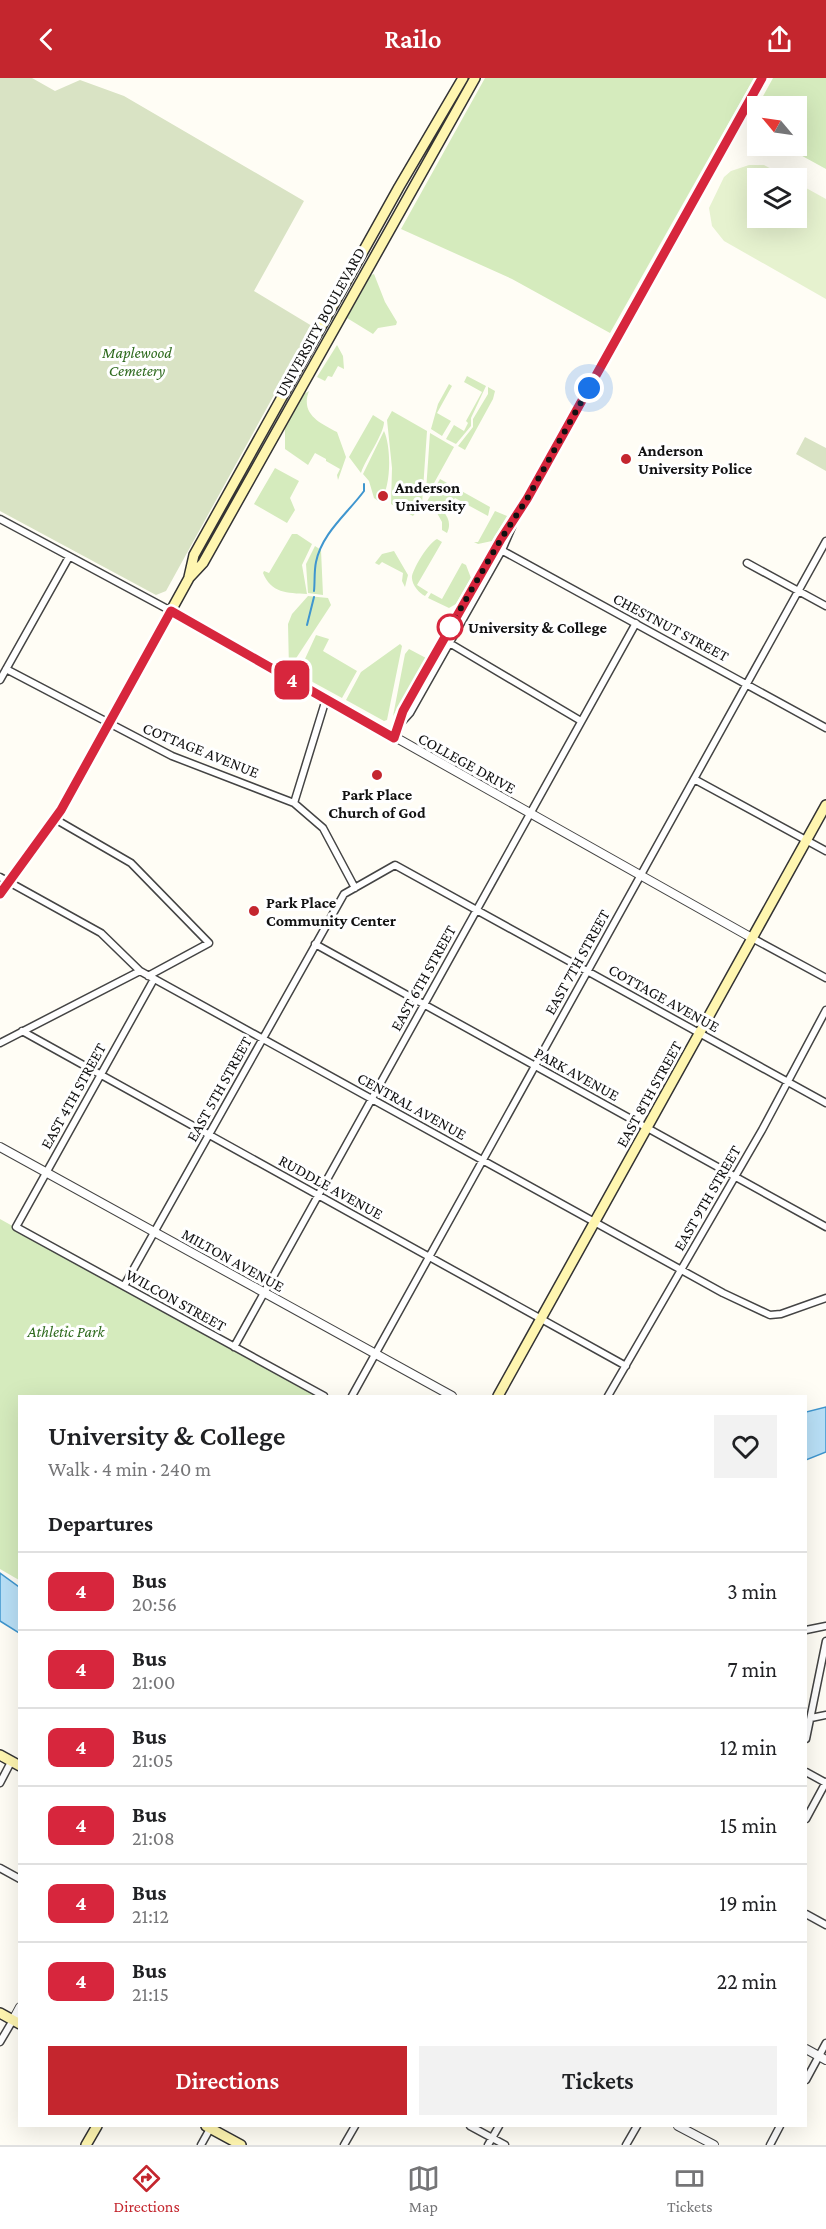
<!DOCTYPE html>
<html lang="en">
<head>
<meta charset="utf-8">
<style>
	:root { --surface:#fff; --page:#f2f2f2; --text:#202124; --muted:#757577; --line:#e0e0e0; --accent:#c4262e }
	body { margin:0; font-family:"Crimson Pro",serif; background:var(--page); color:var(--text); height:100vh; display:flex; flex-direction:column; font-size:22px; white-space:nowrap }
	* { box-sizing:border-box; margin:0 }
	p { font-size:20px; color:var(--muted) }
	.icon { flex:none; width:33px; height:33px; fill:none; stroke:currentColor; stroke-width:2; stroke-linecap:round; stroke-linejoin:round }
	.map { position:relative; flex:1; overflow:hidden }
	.drawer { position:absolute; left:18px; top:1317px; width:789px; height:732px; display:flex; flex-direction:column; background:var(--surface); border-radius:0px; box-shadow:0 6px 24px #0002 }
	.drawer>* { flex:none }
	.badge { padding:0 12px; border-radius:9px; font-size:21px; line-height:39px }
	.needle { width:39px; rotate:299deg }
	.buttons { position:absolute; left:747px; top:18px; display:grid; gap:12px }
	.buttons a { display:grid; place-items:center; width:60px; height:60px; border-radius:0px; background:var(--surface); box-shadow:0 6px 24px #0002; font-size:30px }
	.you { position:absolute; width:30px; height:30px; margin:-15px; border:4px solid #fff; border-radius:50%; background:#1a73e8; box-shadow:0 0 0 9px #1a73e833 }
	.map>.badge { position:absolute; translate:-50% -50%; box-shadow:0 0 0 3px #fff }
	h2 { padding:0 30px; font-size:22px; line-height:54px }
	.round { display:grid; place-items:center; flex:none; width:63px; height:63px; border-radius:0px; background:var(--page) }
	.head { display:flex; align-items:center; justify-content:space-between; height:102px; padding:0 30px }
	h1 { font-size:28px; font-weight:600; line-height:45px }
	.primary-button { display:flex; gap:12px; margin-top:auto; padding:12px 30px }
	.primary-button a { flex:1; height:69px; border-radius:0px; background:var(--accent); color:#fff; font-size:24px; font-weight:600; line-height:69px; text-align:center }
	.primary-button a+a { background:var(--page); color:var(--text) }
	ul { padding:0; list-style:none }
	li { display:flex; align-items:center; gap:18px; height:78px; padding:0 30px; border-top:2px solid var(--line) }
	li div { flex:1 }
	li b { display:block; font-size:22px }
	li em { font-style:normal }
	li .badge { min-width:66px; font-weight:700; text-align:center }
	header { display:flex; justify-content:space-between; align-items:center; height:78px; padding:0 30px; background:var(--accent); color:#fff; font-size:27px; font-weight:600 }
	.dock { display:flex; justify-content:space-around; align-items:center; height:84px; border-top:2px solid var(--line); background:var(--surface); font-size:16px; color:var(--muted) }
	.dock a { display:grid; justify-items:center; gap:3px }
	.dock .active { color:var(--accent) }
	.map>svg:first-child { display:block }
</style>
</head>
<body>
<header><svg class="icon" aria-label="back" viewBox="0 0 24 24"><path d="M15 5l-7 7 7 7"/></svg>Railo<svg class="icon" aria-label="share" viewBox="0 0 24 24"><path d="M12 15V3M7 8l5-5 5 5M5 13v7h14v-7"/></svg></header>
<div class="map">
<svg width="826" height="2067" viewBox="0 0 826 2067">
	<rect width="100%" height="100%" fill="#fffdf5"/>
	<path fill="#d5ebbd" d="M485,0h269l-144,255 -98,-54 -111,-50z
		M773,0h53v91l-42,-23h12v-40h-38l-1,25 -10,-6z
		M374,196l11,28 12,20 -1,3 -18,3 -5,6 -26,-16 24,-43z
		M337,267l6,11 1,13 -6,-3 -6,11 -4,-1 -3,5 -8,-4z
		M467,298l19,10 -15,32v8l-15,18 -10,-5 8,-14 10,6 4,-8 -2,-2 16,-29 -18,-10z
		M449,306l3,2 -15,27 14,8 -9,15 -11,-7 7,-25z
		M488,309l7,4 -2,8 -28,51 -7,-4 15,-19v-8l15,-25z
		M309,313c-9,23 11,32 28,41l9,25 -8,23 -1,-5 3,-6 -14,-8v-2l-11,-6 -7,12 -23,-16v-21l19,-34z
		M392,333l35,20 -5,73 -9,12 -22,-12 1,-36 -5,-48z
		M373,337l11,7c0,12 -18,36 -23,51l-12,-16z
		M384,353c7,15 8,55 -4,71l-6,-4 -5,-17 -6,-7z
		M430,355l24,14 -26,47 -2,-3z
		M275,390l24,13 -9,17 5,12 -8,13 -33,-19z
		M440,401l50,28 -2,9 -33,-18 -2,3 -3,-2 -7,12c6,7 8,14 4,22l-5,-3v-8l-5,-9 1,-3 -6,-4 -2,4 -5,-5z
		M495,433l12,5 -15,25 -14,3 -4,-2h4z
		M292,456h5l15,10 -10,21 5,29c-20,-1 -36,-1 -44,-21l1,-2 5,2z
		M437,461l5,3 -25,43 11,7 -3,4c-6,-3 -14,-12 -13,-20 3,-11 16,-32 25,-37z
		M315,468l6,4 2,45 -15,-2 -2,-29z
		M394,473l14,24 -3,12 -3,-6 1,-8 -21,-11 -3,3 -4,-2 7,-9z
		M462,485l4,2 5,13 -15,26 -7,4 -21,-10 3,-5 11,6z
		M308,518l20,2 3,7 -42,64 -1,-45 4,-10z
		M316,557l13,4 -6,12 34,20 -15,27 -44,-24z
		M400,566l2,2 -15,74 -3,1 -38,-21 15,-28z
		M409,571l17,9 -33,58 12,-62z
		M0,1141l317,177h-297l-1,184 -19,-11z"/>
	<path fill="#d9e3c4" d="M0,0h32l23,13 25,-11 44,16 180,105 -50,90 58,35 -146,265 -10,4 -156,-84z
		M805,359l21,11v23l-30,-17z"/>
	<path fill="#e6f2cf" d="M749,87h15l24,13h-30v40h38l1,-35 29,16v100l-102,-58 -12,-15 -3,-18 15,-31 7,-6z"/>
	<path fill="#b9e0f7" stroke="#3f96cf" stroke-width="1.5" d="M826,1329v45l-20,8v-48z
		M0,1495l19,14v46l-19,-12z"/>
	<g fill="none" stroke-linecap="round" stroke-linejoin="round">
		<path stroke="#3f96cf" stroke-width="2" d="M314,513c1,-9 0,-20 2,-29 6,-29 31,-48 48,-71v-7
			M307,547l7,-28"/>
		<g stroke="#444" stroke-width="9">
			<path id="minor" d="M0,441l171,92
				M503,473l323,177
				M747,485l79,43
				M446,563l135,80
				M6,591l166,87 122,47 29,25 32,60
				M0,602l69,-123
				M400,646l10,-11 92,-163 10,-23
				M394,660l9,-27 98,-172 26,-40 235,-421
				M694,701l132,72
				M294,725l32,-104
				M55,741l76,44 78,80 -61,33
				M0,799l101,56 39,38 583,322 47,22 11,-1 45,-16
				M752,860l74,40
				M315,866l511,283
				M154,901l-138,248 308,169
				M22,953l604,335
				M0,965l140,-72
				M124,1208l220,-392 51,-29 431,238
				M234,1269l402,-724
				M352,1318l474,-855
				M608,1318l154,-266 64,-120
				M806,1552l20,-4
				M811,1640l15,-3
				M806,1661l20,-98
				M806,1694l20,11
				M0,1705l11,-21
				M806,1741l20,-37
				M0,1790l20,11
				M806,1836l20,11
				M0,1964l13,-22
				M806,2002l20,-37
				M470,2048l35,19
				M201,2067l10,-18
				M344,2067l11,-19
				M488,2067l11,-19
				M626,2067l11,-19
				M770,2067l10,-19"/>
		</g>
		<g stroke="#444" stroke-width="10">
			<path id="tertiary" d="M171,533l581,327
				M0,1069l452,249
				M13,1942l7,-13
				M806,1971l20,11
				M678,2048l36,19"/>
		</g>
		<g stroke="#333" stroke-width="12">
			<path id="secondary" d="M189,499l5,-22 205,-368 64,-109
				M0,816l61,-84 128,-232 14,-15 272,-485
				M498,1318l328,-591
				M0,1677l20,11
				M0,1935l20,11
				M206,2048l35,19
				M86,2067l11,-19"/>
		</g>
		<use href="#minor" stroke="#fff" stroke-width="6"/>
		<use href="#tertiary" stroke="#fff" stroke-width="8"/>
		<use href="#secondary" stroke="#fff6b0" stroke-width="9"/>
	</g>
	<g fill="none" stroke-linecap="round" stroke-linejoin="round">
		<g stroke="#fff" stroke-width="14">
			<path id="line" d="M0,816l61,-84 110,-199 223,127 9,-27 18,-32 80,-140 26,-40 235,-421"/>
		</g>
		<use href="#line" stroke="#d7263d" stroke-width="9"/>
		<path stroke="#111" stroke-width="6" stroke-dasharray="0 10.8" d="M450,549l51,-88 26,-40 62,-111"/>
	</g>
	<g fill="#c4262e" stroke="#fff" stroke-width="2">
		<circle cx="626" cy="381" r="6"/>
		<circle cx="383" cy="418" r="6"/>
		<circle cx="377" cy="697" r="6"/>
		<circle cx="254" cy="833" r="6"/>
	</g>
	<circle fill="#fff" stroke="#d7263d" stroke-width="3" cx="450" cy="549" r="12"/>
	<g text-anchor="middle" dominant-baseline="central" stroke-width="6" stroke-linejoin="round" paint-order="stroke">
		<g font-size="16" fill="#111" stroke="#fff">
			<text transform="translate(320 244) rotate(-61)">UNIVERSITY BOULEVARD</text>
			<text transform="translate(671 549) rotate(28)">CHESTNUT STREET</text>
			<text transform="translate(201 672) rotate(22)">COTTAGE AVENUE</text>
			<text transform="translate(467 685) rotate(29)">COLLEGE DRIVE</text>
			<text transform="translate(577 884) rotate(-61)">EAST 7TH STREET</text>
			<text transform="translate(423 900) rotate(-61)">EAST 6TH STREET</text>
			<text transform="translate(664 920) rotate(29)">COTTAGE AVENUE</text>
			<text transform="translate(577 996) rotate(29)">PARK AVENUE</text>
			<text transform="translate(219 1011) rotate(-61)">EAST 5TH STREET</text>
			<text transform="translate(649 1016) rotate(-61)">EAST 8TH STREET</text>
			<text transform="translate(73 1018) rotate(-61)">EAST 4TH STREET</text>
			<text transform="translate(412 1028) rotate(29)">CENTRAL AVENUE</text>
			<text transform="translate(331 1109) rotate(29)">RUDDLE AVENUE</text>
			<text transform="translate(707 1120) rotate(-60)">EAST 9TH STREET</text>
			<text transform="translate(233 1182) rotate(29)">MILTON AVENUE</text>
			<text transform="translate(176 1222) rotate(29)">WILCON STREET</text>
		</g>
		<g font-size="16" font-style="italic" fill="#2f6b1f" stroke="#fff">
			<text x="137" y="274">Maplewood<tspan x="137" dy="18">Cemetery</tspan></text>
			<text x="66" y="1253">Athletic Park</text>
		</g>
		<g font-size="16" font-weight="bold" fill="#111" stroke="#fff" text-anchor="start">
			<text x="638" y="372">Anderson<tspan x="638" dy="18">University Police</tspan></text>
			<text x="395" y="409">Anderson<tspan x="395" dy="18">University</tspan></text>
			<text x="377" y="716" text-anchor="middle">Park Place<tspan x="377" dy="18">Church of God</tspan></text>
			<text x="266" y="824">Park Place<tspan x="266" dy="18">Community Center</tspan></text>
		</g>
		<g font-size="16" font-weight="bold" fill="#111" stroke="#fff" text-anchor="start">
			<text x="468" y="549">University &amp; College</text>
		</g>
	</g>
</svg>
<div class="buttons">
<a><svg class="needle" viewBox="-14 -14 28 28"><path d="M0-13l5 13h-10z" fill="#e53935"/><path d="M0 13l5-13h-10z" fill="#757577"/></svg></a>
<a><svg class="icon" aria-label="layers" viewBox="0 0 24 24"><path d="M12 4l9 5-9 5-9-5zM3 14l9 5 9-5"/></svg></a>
</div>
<div class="you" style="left:589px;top:310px"></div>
<b class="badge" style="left:292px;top:602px;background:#d7263d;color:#fff">4</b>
<section class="drawer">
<div class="head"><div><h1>University &amp; College</h1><p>Walk · 4 min · 240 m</p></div><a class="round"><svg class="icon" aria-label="heart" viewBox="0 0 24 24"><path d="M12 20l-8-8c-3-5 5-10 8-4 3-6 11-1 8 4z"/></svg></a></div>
<h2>Departures</h2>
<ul>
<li><span class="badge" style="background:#d7263d;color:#fff">4</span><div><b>Bus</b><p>20:56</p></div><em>3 min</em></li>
<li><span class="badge" style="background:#d7263d;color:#fff">4</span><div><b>Bus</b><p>21:00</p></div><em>7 min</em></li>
<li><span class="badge" style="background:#d7263d;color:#fff">4</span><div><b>Bus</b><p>21:05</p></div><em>12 min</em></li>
<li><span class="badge" style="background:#d7263d;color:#fff">4</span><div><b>Bus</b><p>21:08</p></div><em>15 min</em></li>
<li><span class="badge" style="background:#d7263d;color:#fff">4</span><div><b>Bus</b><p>21:12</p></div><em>19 min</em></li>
<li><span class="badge" style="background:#d7263d;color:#fff">4</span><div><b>Bus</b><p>21:15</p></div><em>22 min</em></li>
</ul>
<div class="primary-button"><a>Directions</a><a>Tickets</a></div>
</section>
</div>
<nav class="dock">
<a class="active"><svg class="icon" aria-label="directions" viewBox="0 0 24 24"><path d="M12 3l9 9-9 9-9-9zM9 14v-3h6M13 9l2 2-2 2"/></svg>Directions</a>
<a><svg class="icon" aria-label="map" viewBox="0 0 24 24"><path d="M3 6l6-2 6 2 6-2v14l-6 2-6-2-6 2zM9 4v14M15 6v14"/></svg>Map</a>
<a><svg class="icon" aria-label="tickets" viewBox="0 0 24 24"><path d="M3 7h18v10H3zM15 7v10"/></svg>Tickets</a>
</nav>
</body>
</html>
